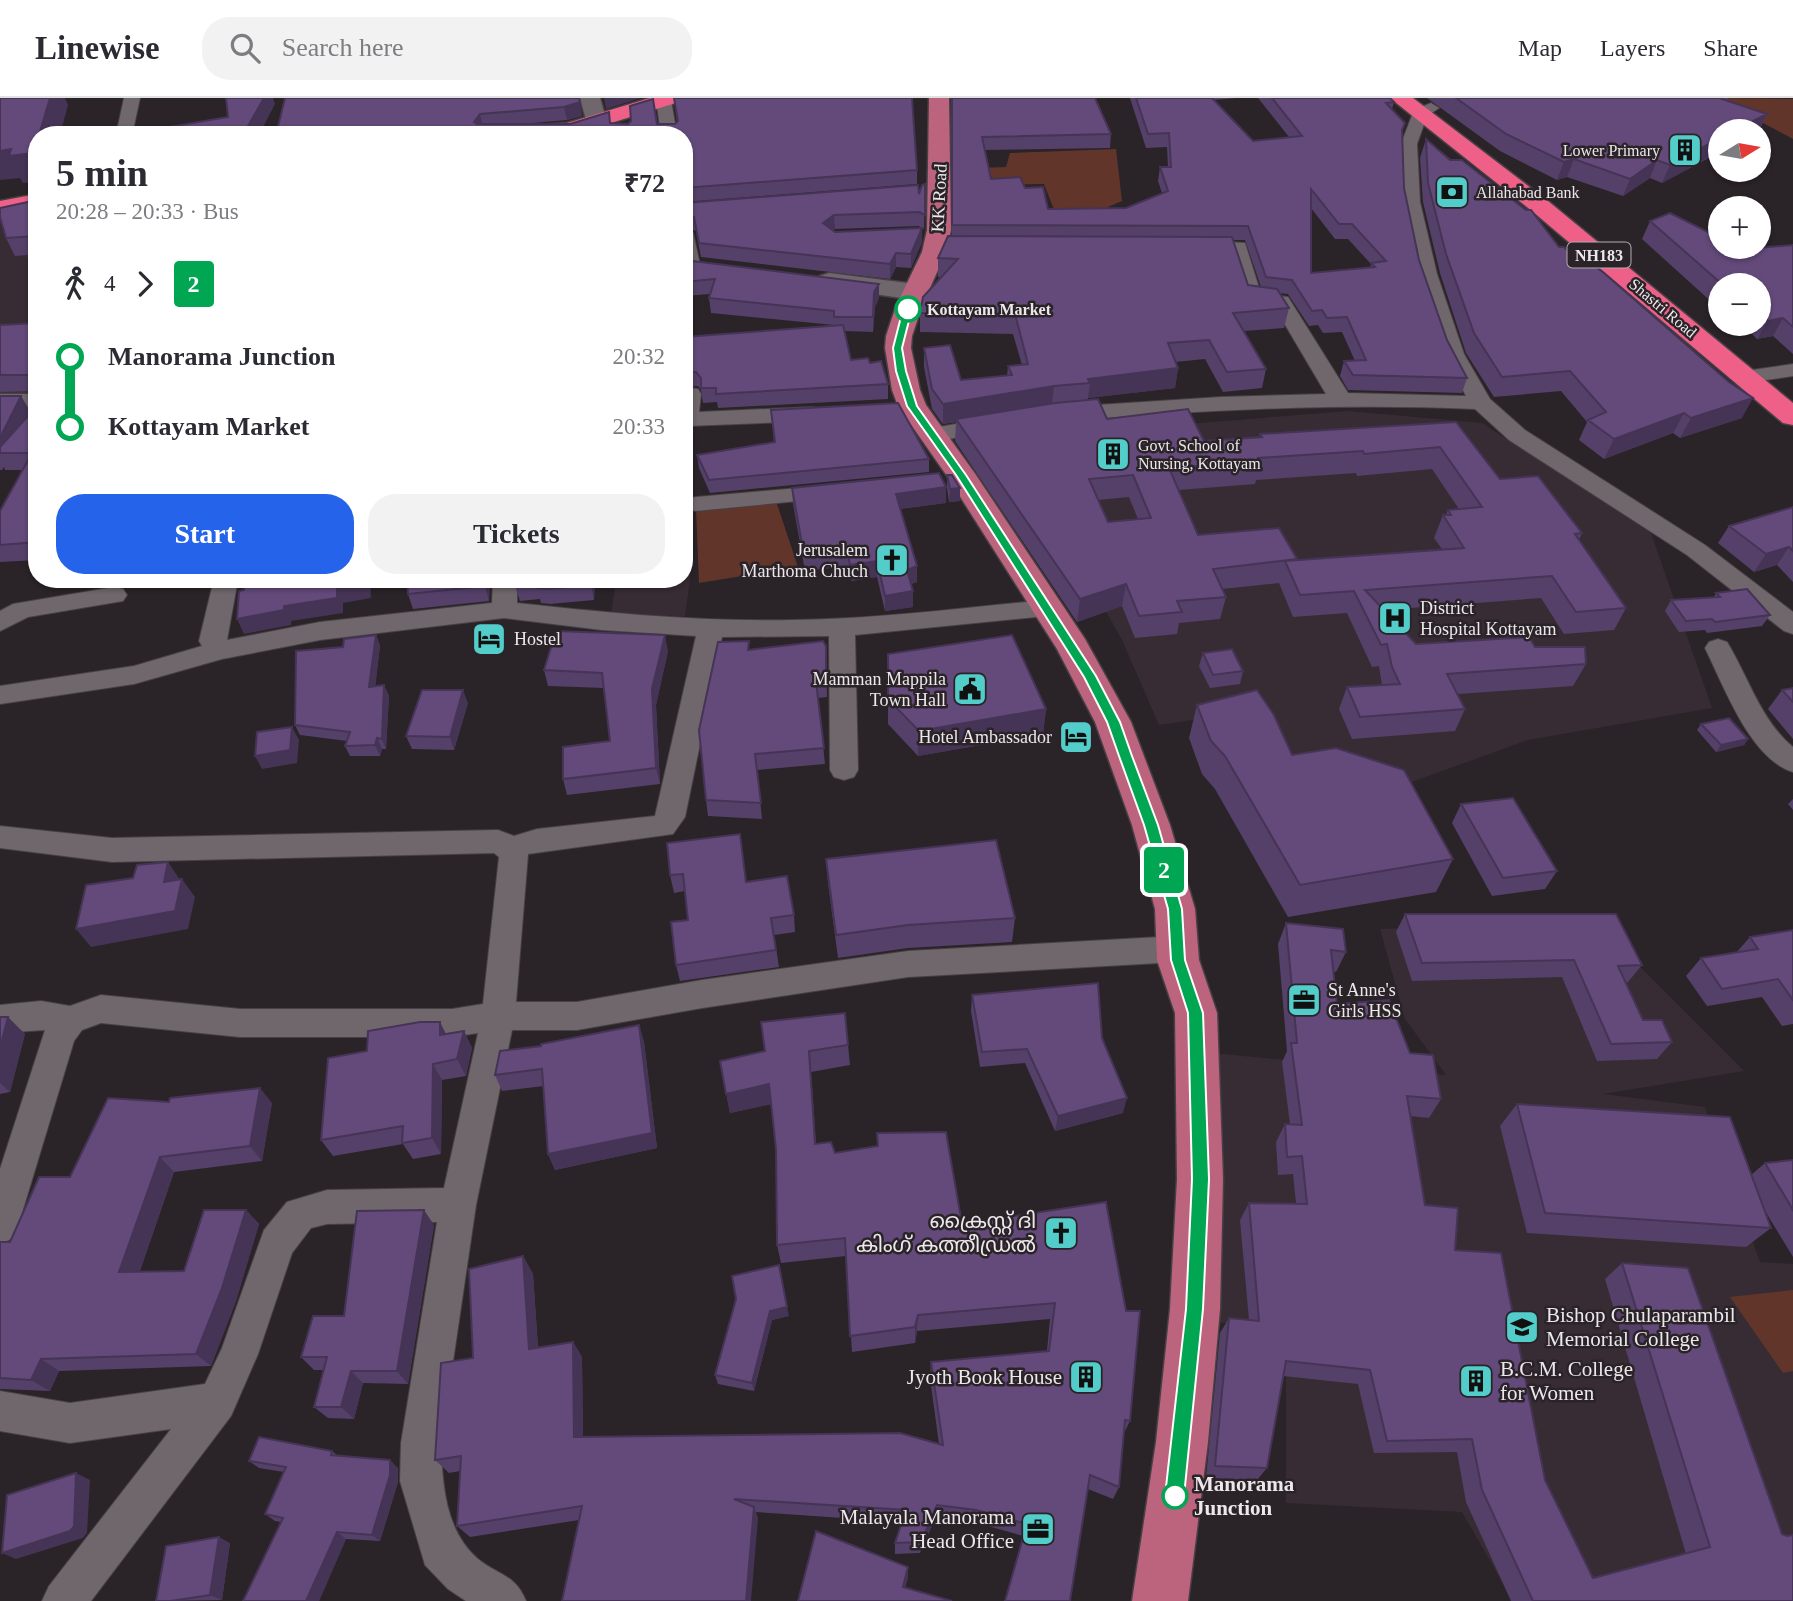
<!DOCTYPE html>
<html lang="en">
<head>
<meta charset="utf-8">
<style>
	:root { --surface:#fff; --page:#f2f2f3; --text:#2b2b33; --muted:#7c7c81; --line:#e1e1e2; --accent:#2563eb }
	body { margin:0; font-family:"Times New Roman","Noto Sans Malayalam",serif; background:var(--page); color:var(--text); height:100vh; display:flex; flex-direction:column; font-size:26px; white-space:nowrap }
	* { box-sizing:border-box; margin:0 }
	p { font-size:23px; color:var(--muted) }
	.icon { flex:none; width:38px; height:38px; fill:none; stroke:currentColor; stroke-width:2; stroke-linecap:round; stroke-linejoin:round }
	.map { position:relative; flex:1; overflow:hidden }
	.sheet { position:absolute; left:28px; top:28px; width:665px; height:462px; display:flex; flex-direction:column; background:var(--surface); border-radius:28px; box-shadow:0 2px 5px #0004 }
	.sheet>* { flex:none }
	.badge { padding:0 14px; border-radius:5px; font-size:24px; line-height:46px }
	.needle { width:46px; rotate:79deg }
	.tools { position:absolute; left:1708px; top:21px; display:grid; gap:14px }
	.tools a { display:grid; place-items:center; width:63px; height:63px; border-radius:50%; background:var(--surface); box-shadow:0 2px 5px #0004; font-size:35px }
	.map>.badge { position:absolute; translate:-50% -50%; box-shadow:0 0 0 4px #fff }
	.legs { display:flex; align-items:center; gap:10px; height:77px; padding:0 28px; font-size:23px }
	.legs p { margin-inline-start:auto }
	.head { display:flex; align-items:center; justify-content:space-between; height:119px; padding:0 28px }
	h1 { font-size:38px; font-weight:600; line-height:52px }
	.cta { display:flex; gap:14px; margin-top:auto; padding:14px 28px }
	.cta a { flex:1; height:80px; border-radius:28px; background:var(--accent); color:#fff; font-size:28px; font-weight:600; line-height:80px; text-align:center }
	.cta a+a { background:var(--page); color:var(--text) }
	ul { padding:0 28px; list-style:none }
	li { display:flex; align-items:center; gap:24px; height:70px; font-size:26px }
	li i { display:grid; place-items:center; width:10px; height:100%; margin:0 9px; background:currentColor }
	li i::after { content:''; width:18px; height:18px; margin:-9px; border:5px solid; border-radius:50%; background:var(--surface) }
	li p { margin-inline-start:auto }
	li:first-child i { background:linear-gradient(#0000 50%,currentColor 0) }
	li:last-child i { background:linear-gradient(currentColor 50%,#0000 0) }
	header { display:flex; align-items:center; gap:42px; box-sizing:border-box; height:98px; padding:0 35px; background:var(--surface); border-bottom:2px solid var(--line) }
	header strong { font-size:33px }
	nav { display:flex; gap:38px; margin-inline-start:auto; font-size:24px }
	.search { width:490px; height:63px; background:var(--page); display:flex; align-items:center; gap:18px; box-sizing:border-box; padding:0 24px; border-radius:28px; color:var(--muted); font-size:26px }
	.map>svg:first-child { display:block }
</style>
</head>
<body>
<header>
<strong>Linewise</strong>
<div class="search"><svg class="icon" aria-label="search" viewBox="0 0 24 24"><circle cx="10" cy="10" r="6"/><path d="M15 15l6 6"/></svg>Search here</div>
<nav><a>Map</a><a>Layers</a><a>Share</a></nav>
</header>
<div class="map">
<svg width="1793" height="1503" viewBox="0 0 1793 1503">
	<rect width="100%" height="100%" fill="#2a2328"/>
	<path fill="#382c34" d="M37,109v188h-37v-180z
		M1348,313l134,12 169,110 61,175 -184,32 -147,53 -98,-36 -43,-44 -81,12 -37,-85 -56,-100 35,-109z
		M693,458l-8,60 -74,-1 5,-36h68v-22z
		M1581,825l25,10 138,138 -141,23 102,13 55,155 33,2v337h-280l-51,-89 -176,-9v-172l-70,-9 -5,-269 235,22 -41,-56 -25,-90z"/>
	<path fill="#61352a" d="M1703,0l90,1v40l-32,-17z
		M1116,51l6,52 -14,6 2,13h-52l-14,-36 -61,1 -5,-17 28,-1 4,-14z
		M776,403l22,66 -99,16 -3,-74z
		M1793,1192v81l-10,2 -53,-76z"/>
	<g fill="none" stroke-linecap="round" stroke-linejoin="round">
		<g stroke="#474145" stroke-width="2">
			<path id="street" d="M124,0h16l-8,37h-16z
				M656,0l15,2 6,35h-16z
				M1431,5l8,5 -12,8 -10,28 3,58 17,72 27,80 26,45 35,31 180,115 88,67v22l-9,-3 -97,-76 -178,-115 -34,-31c-137,-6 -273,1 -410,12l-8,-2 -3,-5 3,-5 8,-2 156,-10 105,-3 -52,-88 -28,-3 -3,-4 -13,-47 -40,-2 -2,-4 2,-4 7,-2 48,3 16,51 27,3 60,96 118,3 -22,-42 -27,-80 -15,-72 -1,-58 13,-34z
				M684,129l9,5 7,33 -10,6 -6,-2z
				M1793,266v12l-48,7 -7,-2 -4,-4 4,-4 7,-2z
				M690,290l8,1 3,5 -2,18 113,-5 8,2 3,5 -3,5 -8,2 -124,5 -4,-1v-36z
				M995,319l8,2 3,5 -3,5 -70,13 -8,-2 -3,-5 3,-5 8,-2z
				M832,387l8,2 4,5 -4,5 -144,14 -8,-2 -4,-5 4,-5 8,-2z
				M214,481h24l-11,61 93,-18 172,-19 1,-24h24v24c91,10 183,19 276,17 85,-1 169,-12 254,-20l9,2 4,6 -4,6 -9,2 -192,19 3,135 -4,7 -10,3 -10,-3 -4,-7 -1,-134 -107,1 -37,180 -12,17 -145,20 -12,148h61l125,-22 206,-29 270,-15 11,4 5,9 -5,9 -11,4 -270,15 -206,31 -125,22h-65l-36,175 -35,238c1,40 4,88 37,116 21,17 37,15 48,42h-60l-18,-12 -23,-24 -25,-84 1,-38 36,-221 -110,2 -16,4 -19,25 -34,101 -27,62 -140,185h-49l7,-15 122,-157 -101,14 -70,-12v-40l70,12 135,-19 17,-36 42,-118 23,-28 40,-12 117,-2 34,-155 -26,4h-212l-139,-14 -19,7 -8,11 -56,185 -5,12 -13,6v-75l45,-139 -45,3v-28l41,-4 29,5 31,-11 139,14h212l31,-5 16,-147 -5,-4 -382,9 -112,-14v-22l112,12 386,-8 16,6 23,-7 118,-13 41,-180 -94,-6 -98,-12 -184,22 -98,19 -88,25 -134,20v-18l134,-20 68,-20 -3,-5z
				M114,489l9,2 4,6 -4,6 -95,16 -28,14v-20l13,-7z
				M1718,541l9,3c21,34 34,79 66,105v25c-43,-13 -69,-86 -88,-124l4,-6z"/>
		</g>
		<g stroke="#474145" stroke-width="3">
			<path id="secondary" d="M580,0h20l7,24 -3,5h-16z
				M829,175l86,11 9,3 4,5 -4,5 -9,3 -95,-14 -4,-5 4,-5z
				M0,296h37v16h-37z"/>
		</g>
		<g stroke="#474145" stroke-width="3">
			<path id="primary" d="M929,0h20l2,132 -5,22 -24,54 -10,30 -1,12 9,42 6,15 50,70 109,164 46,83 39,103 25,84 4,51 18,53 6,166 -3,130 -12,133 -20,159h-56l24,-159 14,-133 7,-130 -2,-166 -18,-53 -2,-51 -23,-84 -37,-103 -38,-73 -110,-173 -49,-70 -6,-16 -7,-42 1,-12 10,-30 26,-54 5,-22z"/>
		</g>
		<g stroke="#474145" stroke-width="3">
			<path id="highway" d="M650,0h32l-3,4 -107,33h-92l3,-5 8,-1 76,-6z
				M1390,0h23l135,103 245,202v22l-10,-2 -251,-212z
				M37,96v14l-37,7v-14z"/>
		</g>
		<use href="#street" fill="#70676d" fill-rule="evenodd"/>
		<use href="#secondary" fill="#70676d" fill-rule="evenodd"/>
		<use href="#primary" fill="#bc637d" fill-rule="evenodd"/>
		<use href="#highway" fill="#ee6088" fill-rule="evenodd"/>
	</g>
	<path fill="#554069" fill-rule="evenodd" d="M579,0l3,18 -15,4 -45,4h153l2,-2 -3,-24 243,72v14l-233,18v-67h-408z
		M952,0l159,36 -1,14 -125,2 6,29 34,9 23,21 78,-1 36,-15 -4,-12 2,-14h8l-1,-20 -21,1 -16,-50h106l-22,2 39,41 36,-4 -31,-39h132l4,4 -2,7 10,23 2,56 15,72 28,80 20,38 -5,15 -114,-3 -8,-14 4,-15h11l-13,-29 -19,1 -5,-8 -9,1 -21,-32 -9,-1 10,15 -5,20 -40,3 22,38 -4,19 -39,4 -18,-33 -30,3 3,6 -3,20 -87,10v2l19,19 97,22 55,-3 1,-4 196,-12 44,57 82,54 -3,7 47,68 -12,22 -50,4 -23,-36 -157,12 32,34 119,3 51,17 -13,22 -115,8 7,15 -10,22 -103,8 -13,-30 8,-22 35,-2 -3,-19 -7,1 -25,-54 -54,4 -14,-34 -57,6 4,8 -6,22 -41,4 -2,11 -42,4 -13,-32 -45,16 -122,-181 1,-19 -13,2 -11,-15 -8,-42v-19l37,32 46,-4 1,-10 14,-1 -9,-31 -93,-2v-19l21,-36h-3v-19l14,-22zM1311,110l24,31h13l23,25 -1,4 -59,5zM1233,142h12l16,47 -13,-2zM1432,371l27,40 -11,1 -2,5h-3l-9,23 8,11 -145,11v-1l-99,-24 -19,-45 76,-6 1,-4 100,-7 1,3zM1129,399l9,22 -30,3 -10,-22z
		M1427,0h301l-1,3 40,13 -8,17 -97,52 -12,-5 -27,18 -56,-19 -10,3 -57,-29z
		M1426,41l133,108 19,14 164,157 -62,20 -7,-5 -69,26 -25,-19 8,-18 -26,-31 -67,6 -28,-44 -26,-80 -17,-71 -3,-44z
		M925,86l-1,45 -2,-1v14l-11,26 -15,-1 -6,12 -189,-22 -5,-26 -12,-5v-23l235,-9zM919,128l2,2 -86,4 -2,-1 2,-2z
		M37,102v73l-9,-17v-1l-13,1 -9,-18z
		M1650,123l70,26 36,1 37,-3v109l-20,-18 -16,3 -15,-15h17v-39h-39v20l-4,1 -74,-67z
		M684,162l195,38 -4,9 -2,25 -29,-1 7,29 19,3 18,21v15l-170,9 -1,-6 -14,1 -2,-13 -3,-4 -14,1v-50l150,-12 -123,-12 -2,-15 1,-4 -26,2z
		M37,225v68l-37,1v-67z
		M0,298h21l10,17 6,-7v154l-37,2v-51l23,-41h-18l-1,-3 -2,3h-2z
		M771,312l158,49v13l-219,21 -11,-25 -2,-13 77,-13z
		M947,377l13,13v13l-11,1 -2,-14z
		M792,390l154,15 -46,6 17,57v16l-6,2 2,23 -28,4 -8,-34 -26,4 -3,-15 -43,5 -12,-67z
		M1793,409v75l-16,-17 -23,7 -36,-29 11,-17z
		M490,481l-1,22 -76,8 -5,-15z
		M515,481h80l-1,21 -44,4 -9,-1 -1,-4 -20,2 -5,-15z
		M1716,495l54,22 -8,11 -55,7 -2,-3 -26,2 -14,-21 6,-11 43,-3z
		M376,537l4,11 -5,41 9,-2 5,11 -3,53h-4l-2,7h-30l-5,-10 2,-5 -47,-6 -5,-10 48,-78z
		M826,548l1,51 -9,1 7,66 -68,6 5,49 -54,-3 -2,-16 44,-150z
		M668,553l-12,54 4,79 -93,11 -4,-16 47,-38 -6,-53 -56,-2 -4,-16z
		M1203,555l40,18 -3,13 -30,4 -11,-22z
		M888,556l158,55 -3,25 -125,22 -30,-32z
		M1793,590v51l-25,-30 14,-19z
		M468,605l-14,47 -42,-1 -6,-13z
		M1197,607l95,50 161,104 -17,33 -148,25 -73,-128 -13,-15 -13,-36z
		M1701,626l47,15 -4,6 -28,7 -19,-22z
		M1793,701v11l-5,-6z
		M1461,706l96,67 -12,18 -53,7 -40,-73z
		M667,745l79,39 48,33 1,17 -21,3 5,32 -99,14 -4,-16 12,-45 -3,-29 -11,2 -4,-18z
		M826,761l189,59 -3,24 -104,6 -70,10 -10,-75z
		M1405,816l237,51 -14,17 -2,1 17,37 29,22 -15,17 -60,2 -35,-84 -150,4 -16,-49z
		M1286,825l60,29 -10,20 -3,-1 4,33 73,49 31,46 -12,19 -18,-2 14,89 30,45 90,230 48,98 93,-24 -81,-275 17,-16 171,338h-282l-45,-99 -9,-50 -83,1 -16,-69 -75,-8 -16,92 -10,12 -51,-2 14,-145 9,-15 20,2 -9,-100 9,-17h47l-3,-29 -15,1 -2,-33 9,-18h5l-8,-62 5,-11 -9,-107z
		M1793,832v94l-11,2 -20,-29 -55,9 -21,-30 15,-18 35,-5 14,-16z
		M972,897l130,43 21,75 -68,18 -30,-68 -45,4 -9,-56z
		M0,919l25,17 -15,58 -10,2z
		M639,927l5,17 13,106 -102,22 -7,-16 -4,-68 -42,5 -7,-16 46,-29z
		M464,933l8,17 -6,28 -24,4 -1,74 -28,5 -10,-15 -70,12 -12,-16 46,-89z
		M848,947l2,20 -39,7 5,71 19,10 127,71 144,-22 24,219 -6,12 -5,54 -6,12 -25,-10 -18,112h-65l18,-65 -49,-14 -38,-5 -16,36 -25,1v-11l7,-21 -146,-10 2,7 -179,1 -109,17 -13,-11 3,-55 -11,2 -14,-13 38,-102 50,-102 10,18 5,73 35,-5 9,15 1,80 356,7 -9,-66 1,-16 116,-11 3,-32 -133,12 -2,12 -63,9 -6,-96 -65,7 -4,-18 -1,-96 -5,-45 -41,9 -10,-52z
		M169,1004l103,1 -10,58 -88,11 -34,99h44l62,-61 13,14 -23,77 -25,65 -152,5 -9,20 -50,-2v-147h10l60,-65z
		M1517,1006l234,71 14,-12 28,-3v97l-31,-51 9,22 -25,19 -219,-14 -27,-107z
		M434,1127l-26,159 -45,-1 -9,36 -26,-1 -14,-11 10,-37h-10l-13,-13 43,-41z
		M736,1201l53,17 -17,4 -18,71 -36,-7 -3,-9z
		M332,1353l6,5 60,12v14l-18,59 -34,-2 -27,62h-76l38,-79 -6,-1 -10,-7 19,-42 -25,-4 -10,-7z
		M230,1445l-8,57 -66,1z"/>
	<path fill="#453455" d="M50,0h15l3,7 -8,30h-21z
		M264,0h9l2,6 -16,31h-16z
		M604,0h37l-35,11z
		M580,4l2,14 -15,4 -3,-13z
		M480,16l3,13 -9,-5z
		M1767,16l-9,17h-24z
		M1720,40v13l-58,32 8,-18z
		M37,46v38l-14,1 -3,-5 -20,2v-29z
		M1574,61l-7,18 -10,3 7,-18z
		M1657,62l-7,18 -27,18 7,-17z
		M834,117l1,14 -11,8 -1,-14z
		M922,130v14l-11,26v-14z
		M896,155v14l-6,12v-15z
		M879,186v14l-4,9 -2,25 1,-40z
		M1783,220l-10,18 -16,3 11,-18z
		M37,267v24l-7,-11z
		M1178,270l-3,20 -87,10 2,-15 -2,-4z
		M1054,288l-2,19 -96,14v3l-13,2v-20z
		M21,298l10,17 -31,40v-15z
		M1753,300l-11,20 -62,20 11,-20z
		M1684,315l-11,20 -69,26 10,-20z
		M946,389v16l-50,6v-15z
		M960,390v13l-11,1 1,-13z
		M1789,449l-12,18 -23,7 12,-18z
		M877,463v16l-26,4 -1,-16z
		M917,468v16l-10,3v-15z
		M365,481h5l1,19 -28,5v10l-52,8v4l-47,9 -7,-15 47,-13z
		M485,481h5l-1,22 -4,-15z
		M591,481h4l-1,21 -3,-15z
		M1126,486l-4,22 -45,16 3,-23z
		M913,493v16l-28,4v-15z
		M376,537l4,11 -6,52 -5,-11z
		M665,537l3,16 -12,54 4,79 -4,-16 -4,-79z
		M384,587l5,11 -3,53 -4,-10z
		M463,592l5,13 -14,47 -4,-13z
		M1046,611l-3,25 -125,22 1,-25z
		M292,629l7,13 -2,23 -35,6 -7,-13z
		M377,640l5,11 -2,7 -5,-11z
		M1748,641l-4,6 -28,7 5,-7z
		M168,764l12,18 -16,2z
		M182,781l13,18 -7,32 -97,18 -15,-18z
		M8,919l17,17 -15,58 -10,-9v-35z
		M440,924l9,18 -9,-5z
		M639,927l5,17 13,106 -102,22 -7,-16z
		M464,933l8,17 -6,28 -9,-17z
		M433,966l9,16 -1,74 -9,-16z
		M769,986l3,20 -42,9 -4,-19z
		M260,990l12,15 -10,58 -12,-15z
		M1127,1000l-4,15 -68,18 3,-15z
		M160,1059l14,15 -39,113 -16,-13z
		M246,1112l13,14 -23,77 -25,65 -15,-12z
		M424,1112l10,15 -26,159 -11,-13z
		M523,1158l10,18 6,90 -10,-15z
		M787,1209l2,9 -17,4 -18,71 -2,-8 18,-72z
		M918,1217l-1,16 -2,12v-16z
		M573,1244l9,15 1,94 -9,-14z
		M41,1261l18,12 -9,20 -19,-11z
		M351,1273l12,12 -9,36 -13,-12z
		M390,1362l8,8v14l-18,59 -8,-6z
		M76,1375l14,7 -3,53 -4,5 -67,21 -14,-6z
		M937,1407l-1,12 -16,36 1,-11z
		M754,1409l4,12 -7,82h-5z
		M337,1434l9,7 -27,62h-13z
		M219,1439l11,6 -8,57 -12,-5z
		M908,1469v11l-5,19v-10z"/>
	<path fill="#634a7a" stroke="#453455" stroke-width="2" fill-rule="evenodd" d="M0,0h50l-11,37h-2v9l-3,9 -25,3 2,-7 -11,2z
		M226,0h38l-21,37h-109v-2l94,-16z
		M285,0h294l1,4 -16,5 -84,7 -6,8 3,2h93l39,-12 1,11 18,1 3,-3 -1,-15 23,-7 4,25h18l3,-3 -4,-23h238l5,72 -233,18v-53h-408z
		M952,0h143l16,36 -129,3 9,42 29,-2 5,11 18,-1 5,22 78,-1 42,-17 -8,-24h11l-2,-34 -21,1 -12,-36h76l41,43 49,-5 -30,-38h118l4,4 -8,1 19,20 -3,7 2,58 15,72 28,80 20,38 -114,-3 -9,-14 22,-1 -19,-43 -20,1 -5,-8 -10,1 -20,-31 -26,-3 -18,-51 -296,-1zM1311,91l28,35h13l34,37 -15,2 4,4 -64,6z
		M1456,0h263l48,16 -33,17h-14v7l-50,27 -13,-5 -27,19 -56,-20 -10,3 -58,-28z
		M1426,41l24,21h12l64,50h5l28,37h5l14,14 9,-1 17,13 125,109 24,16 -62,20 -7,-5 -70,26 -26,-19 18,-8 -36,-41 -68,6 -28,-44 -28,-79 -18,-71z
		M925,86v31l-6,-3 -85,3 -11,8 12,9 87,-4 -11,26 -15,-1 -6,11 -191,-21 -5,-26 -10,-4v-10l234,-18 1,9 3,-9z
		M37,102v36l-31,2 -6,-21v-9z
		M1670,115l50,25v9h34l2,1 37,-3v82l-10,-9 -15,3 -9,-9v-27h-36l-73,-64z
		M948,138l284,1 16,48 29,4 12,19 -56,5 33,56 -39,3 -18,-32 -41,3 10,25 -90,11 2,4 -36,3 -111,18 -11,-15 -8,-41 26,-3 11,35 51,-5 -4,-9 20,-2 -13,-50 -95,-1 3,-16 35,-38 -20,-1z
		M37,141v16l-9,1z
		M684,162l195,24 -5,8 -1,25h-39v-6l-125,-13 6,-19 -31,3z
		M37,225v42l-7,13 -2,-3h-28v-50z
		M843,227l8,35 17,-2 2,5 11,-2 7,23 -172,10v-6h-15v-10l-5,-6h-12v-35z
		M0,298h21l-21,42z
		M1098,301l9,20 81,-10 16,32 58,-4 -2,-3 196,-12 44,57 38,-3 44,57 -7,1 51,74 -50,4 -24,-36 -187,14 51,54 113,-7 6,10h50l1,17 -139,10 18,35 -105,8 -13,-30 53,-3 -8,-17 -5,-23 -6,1 -27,-54 -54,4 -15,-34 179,-13 -21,-33h8l-3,-5 34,-3 -42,-60 -76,7 -1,-3 -105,7 2,4 -91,6 29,67 81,-7 18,31 -84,10 13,28 -49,4 5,11 -43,4 -13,-32 -46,15 -124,-180 99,-16zM1133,377l18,43 -43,4 -19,-43z
		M898,305l31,56 -220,21 -12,-25 78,-13 -4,-32z
		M37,308v136l-37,3v-34l32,-58h-32v-6z
		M939,375l7,14 -50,7 21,72 -10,4 6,21 -28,5 -8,-35 -27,4 -3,-15 -43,5 -12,-67z
		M947,377h5l8,13 -10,1z
		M1793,409v44l-4,-4 -23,7 -37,-28z
		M244,481h121v4l-28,5v10l-53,8v4l-47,9 2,-28 5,-1z
		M407,481h78v7l-77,8z
		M515,481h76v6l-45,4 -9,-1 3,-4 -25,2z
		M1747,491l23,26 -55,7 -3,-3 -26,2 -15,-21 49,-3 -4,-4z
		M556,533l109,4 -13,54 4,79 -93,11v-32l47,-6 -8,-68 -58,-3z
		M376,537l-7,52 15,-2 -2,54 -5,-1 -2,7 -30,1 5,-14 -55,-7 1,-74 47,-4 1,-8z
		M1012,537l34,74 -127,22 -31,-32v-45z
		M749,543l-1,9 75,-9 3,5v35l-10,1 8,66 -69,6 6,49 -55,-3 -7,-70 19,-88z
		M1232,551l11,22 -30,4 -10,-22z
		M1793,590v14l-11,-12z
		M422,592h41l-13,47 -44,-1z
		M1257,592l17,25 18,40 44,-7 68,22 49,89 -153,26 -75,-129 -14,-15 -14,-36z
		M1729,620l19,21 -27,6 -20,-21z
		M292,629l-2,23 -35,6 2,-24z
		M1513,700l44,73 -54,7 -42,-74z
		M740,736l6,48 41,-6 7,39 -23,3 5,32 -100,15 -5,-43 17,-2 -5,-46 -13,1 -3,-32z
		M996,742l19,78 -107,7 -72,10 -10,-76z
		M168,764l-4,20 18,-3 -7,32 -99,18 10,-44 47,-7 4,-13z
		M1405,816h211l26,51 -24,1 25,54h19l10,22 -61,2 -37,-84 -152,3z
		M1286,825l57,6 3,23 -15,-2 6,54 52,-4 21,53 23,2 8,44 -34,-3 18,109 33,3 -3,42 46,3 44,227 48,98 117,-31 -88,-284 66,5 94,266 5,2 6,-1v66h-260l-51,-111 -10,-51 -85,2 -17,-71 -84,-9 -19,107 -52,-2 14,-148 30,3 -10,-118 58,1 -5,-48 -15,1 -2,-33 17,1 -11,-82h6z
		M1793,832v70l-15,-21 -56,10 -21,-31 57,-9 -8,-12z
		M1098,885l4,55 25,60 -69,18 -31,-67 -45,3 -10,-57z
		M845,915l3,32 -39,6 6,93 16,-2 4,11 43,-7 -1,-13 69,-1 16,92 144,-22 20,109h14l-10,110 -5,-1 -6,67 -29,-12 -20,126h-65l22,-77 -51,-14 -39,-5 -16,37 -26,1 11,-33 -172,-11 20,8 -8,94h-184l20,-95 -125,20 4,-70 -26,4 6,-97 32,-5 -4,-89 54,-13 6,93 44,-7 1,95 326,-4 43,12 -12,-83 118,-11 6,-48 -137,12 -3,12 -65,9 -5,-98 -68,7 -1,-96 -7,-65 -43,10 -6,-33 45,-10 -4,-29z
		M0,919h8l-8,31z
		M420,924h20v13l24,-4 -7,28 -24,5 -1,74 -30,5 1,-17 -82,14 7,-82 39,-7 1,-20z
		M639,927l13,108 -104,21 -6,-85 -47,6 5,-24 41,-5v-2z
		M260,990l-10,58 -90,11 -41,115 65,-1 20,-61h42l-24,78 -26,66 -155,5 -10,21 -31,-2v-136h10l29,-65h31l38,-79 61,4 1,-4z
		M1517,1006l213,13 41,111 -226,-15z
		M1793,1062v50l-28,-47z
		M424,1112l-27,161h-46l-10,36h-27l13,-50h-26l12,-41h31l13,-105z
		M779,1167l8,42 -17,4 -18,72 -37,-8 21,-76 -4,-23z
		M259,1339l73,14 -1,4 59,5v15l-18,60 -35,-3 -31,69h-63l40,-83 -18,-4 21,-47 -37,-6z
		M76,1375l-2,53 -4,5 -68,22 5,-58z
		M816,1433l92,36 -5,20 49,14h-154z
		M219,1439l-9,58 -39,6h-15l10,-55z"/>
	<path fill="#00a651" stroke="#fff" stroke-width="2" d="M908,209l4,2 -10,39 4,23 11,35 49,69 130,201 24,46 12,34 26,69 24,84 3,51 18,53 6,166 -6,130 -19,187 -3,7 -6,3 -7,-3 -3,-7 21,-187 6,-130 -4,-166 -17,-53 -3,-51 -24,-84 -25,-69 -12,-34 -23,-45 -128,-202 -49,-69 -11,-35 -3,-23 10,-39z"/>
	<defs>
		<g id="building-square" transform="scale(1.75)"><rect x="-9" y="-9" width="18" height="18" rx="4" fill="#53cdc9" stroke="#2a2328"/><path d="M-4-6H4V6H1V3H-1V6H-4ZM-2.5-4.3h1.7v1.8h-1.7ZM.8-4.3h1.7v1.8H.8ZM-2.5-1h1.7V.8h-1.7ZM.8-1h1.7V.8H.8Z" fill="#111"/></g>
		<g id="bank-square" transform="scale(1.75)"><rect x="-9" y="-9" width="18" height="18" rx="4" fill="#53cdc9" stroke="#2a2328"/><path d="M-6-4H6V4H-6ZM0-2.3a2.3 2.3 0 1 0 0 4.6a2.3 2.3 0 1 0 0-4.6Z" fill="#111"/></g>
		<g id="church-square" transform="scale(1.75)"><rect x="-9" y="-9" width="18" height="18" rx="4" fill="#53cdc9" stroke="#2a2328"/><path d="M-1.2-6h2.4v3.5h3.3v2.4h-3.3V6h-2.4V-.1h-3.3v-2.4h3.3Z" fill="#111"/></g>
		<g id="hospital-square" transform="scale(1.75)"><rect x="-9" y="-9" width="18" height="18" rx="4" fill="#53cdc9" stroke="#2a2328"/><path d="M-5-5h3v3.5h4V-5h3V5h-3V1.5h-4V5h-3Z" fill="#111"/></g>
		<g id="hotel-square" transform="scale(1.75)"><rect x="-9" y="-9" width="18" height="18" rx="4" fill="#53cdc9" stroke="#2a2328"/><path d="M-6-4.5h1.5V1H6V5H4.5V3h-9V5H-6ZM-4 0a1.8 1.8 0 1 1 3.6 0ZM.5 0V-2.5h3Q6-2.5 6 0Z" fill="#111"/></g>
		<g id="civic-square" transform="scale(1.75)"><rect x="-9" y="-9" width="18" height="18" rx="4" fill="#53cdc9" stroke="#2a2328"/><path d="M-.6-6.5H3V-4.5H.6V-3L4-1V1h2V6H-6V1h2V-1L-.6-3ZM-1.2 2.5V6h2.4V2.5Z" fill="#111"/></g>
		<g id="office-square" transform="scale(1.75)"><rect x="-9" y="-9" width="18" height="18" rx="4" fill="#53cdc9" stroke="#2a2328"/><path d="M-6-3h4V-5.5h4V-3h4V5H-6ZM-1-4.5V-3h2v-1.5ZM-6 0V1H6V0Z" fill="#111"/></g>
		<g id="university-square" transform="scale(1.75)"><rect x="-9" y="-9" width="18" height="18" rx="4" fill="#53cdc9" stroke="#2a2328"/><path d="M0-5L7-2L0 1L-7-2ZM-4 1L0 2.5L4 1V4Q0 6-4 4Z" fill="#111"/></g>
	</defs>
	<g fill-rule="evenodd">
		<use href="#building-square" x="1685" y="52"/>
		<use href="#bank-square" x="1452" y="94"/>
		<use href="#building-square" x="1113" y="356"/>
		<use href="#church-square" x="892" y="462"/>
		<use href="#hospital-square" x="1395" y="520"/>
		<use href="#hotel-square" x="489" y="541"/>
		<use href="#civic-square" x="970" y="591"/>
		<use href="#hotel-square" x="1076" y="639"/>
		<use href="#office-square" x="1304" y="902"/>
		<use href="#church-square" x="1061" y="1135"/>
		<use href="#university-square" x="1522" y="1229"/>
		<use href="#building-square" x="1086" y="1279"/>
		<use href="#building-square" x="1476" y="1283"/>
		<use href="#office-square" x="1038" y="1431"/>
	</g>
	<g fill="#fff" stroke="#00a651" stroke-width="3.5">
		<circle cx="908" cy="211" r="12"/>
		<circle cx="1175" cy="1398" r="12"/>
	</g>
	<g text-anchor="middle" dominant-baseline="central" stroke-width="5" stroke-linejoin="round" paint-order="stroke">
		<g font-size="16" fill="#ece7eb" stroke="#2a2328" text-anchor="start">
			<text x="1660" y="52" text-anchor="end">Lower Primary</text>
			<text x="1476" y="94">Allahabad Bank</text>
			<text x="1138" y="347">Govt. School of<tspan x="1138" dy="18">Nursing, Kottayam</tspan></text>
		</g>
		<rect fill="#2a2328" stroke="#b2acb0" stroke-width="2" x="1567.5" y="144.5" width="63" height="25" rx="5"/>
		<g font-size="16" font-weight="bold" fill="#ece7eb">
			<text x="1599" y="157">NH183</text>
		</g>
		<g font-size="16" fill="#ece7eb" stroke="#2a2328">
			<text transform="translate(1663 210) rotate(40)">Shastri Road</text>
		</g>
		<g font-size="16" font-weight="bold" fill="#ece7eb" stroke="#2a2328" text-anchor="start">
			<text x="927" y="211">Kottayam Market</text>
		</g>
		<g font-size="18" fill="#ece7eb" stroke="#2a2328">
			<text transform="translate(939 100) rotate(-87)">KK Road</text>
		</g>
		<g font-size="18" fill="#ece7eb" stroke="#2a2328" text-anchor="end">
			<text x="868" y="452">Jerusalem<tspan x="868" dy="21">Marthoma Chuch</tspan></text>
			<text x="1420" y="510" text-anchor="start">District<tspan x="1420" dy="21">Hospital Kottayam</tspan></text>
			<text x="514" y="541" text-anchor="start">Hostel</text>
			<text x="946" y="581">Mamman Mappila<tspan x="946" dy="21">Town Hall</tspan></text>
			<text x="1052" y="639">Hotel Ambassador</text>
			<text x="1328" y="892" text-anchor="start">St Anne's<tspan x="1328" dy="21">Girls HSS</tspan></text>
		</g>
		<g font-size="21" fill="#ece7eb" stroke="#2a2328" text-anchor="end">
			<text x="1036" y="1123">ക്രൈസ്റ്റ് ദി<tspan x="1036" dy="24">കിംഗ് കത്തീഡ്രൽ</tspan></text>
			<text x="1546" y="1217" text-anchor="start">Bishop Chulaparambil<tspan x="1546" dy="24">Memorial College</tspan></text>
			<text x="1500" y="1271" text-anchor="start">B.C.M. College<tspan x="1500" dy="24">for Women</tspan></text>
			<text x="1062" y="1279">Jyoth Book House</text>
			<text x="1014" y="1419">Malayala Manorama<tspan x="1014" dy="24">Head Office</tspan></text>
		</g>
		<g font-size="21" font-weight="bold" fill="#ece7eb" stroke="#2a2328" text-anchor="start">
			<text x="1194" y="1386">Manorama<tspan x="1194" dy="24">Junction</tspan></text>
		</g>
	</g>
</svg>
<div class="tools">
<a><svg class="needle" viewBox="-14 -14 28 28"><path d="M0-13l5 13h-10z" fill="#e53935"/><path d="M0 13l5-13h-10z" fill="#7c7c81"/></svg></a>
<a>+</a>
<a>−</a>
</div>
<b class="badge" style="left:1164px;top:772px;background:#00a651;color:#fff">2</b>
<section class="sheet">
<div class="head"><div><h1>5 min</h1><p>20:28 – 20:33 · Bus</p></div><b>₹72</b></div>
<div class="legs"><svg class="icon" aria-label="walk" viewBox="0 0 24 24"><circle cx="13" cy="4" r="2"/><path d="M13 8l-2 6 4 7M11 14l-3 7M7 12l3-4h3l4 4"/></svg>4<svg class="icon" aria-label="forward" viewBox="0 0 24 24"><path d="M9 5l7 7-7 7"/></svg><b class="badge" style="background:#00a651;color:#fff">2</b></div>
<ul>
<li><i style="color:#00a651"></i><b>Manorama Junction</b><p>20:32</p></li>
<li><i style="color:#00a651"></i><b>Kottayam Market</b><p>20:33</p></li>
</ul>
<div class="cta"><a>Start</a><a>Tickets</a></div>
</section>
</div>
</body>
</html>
